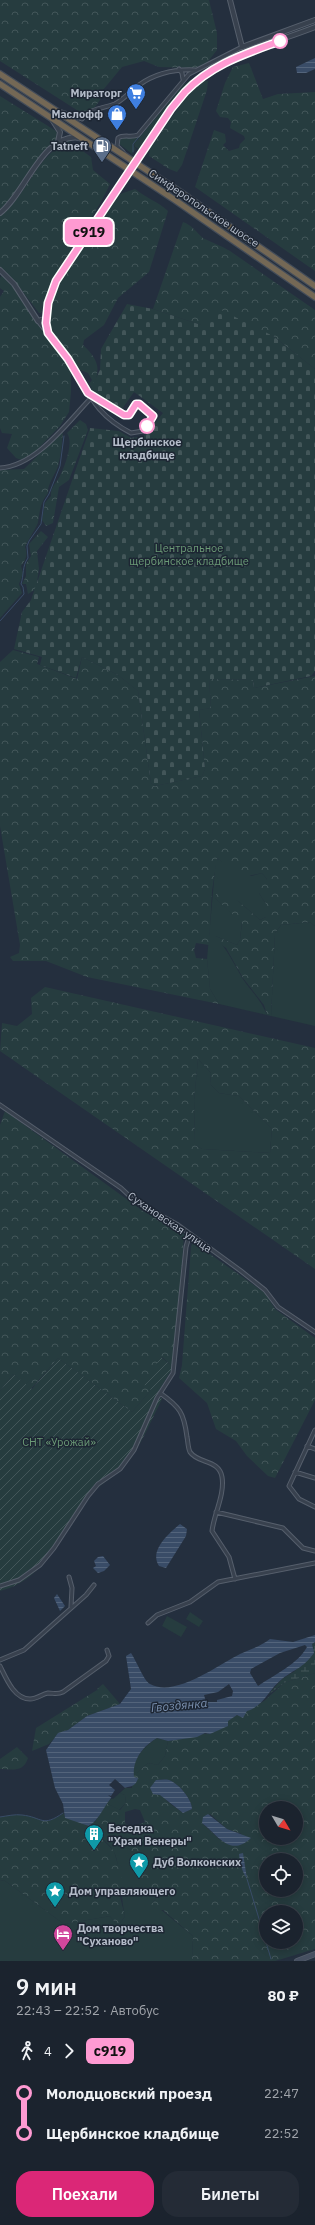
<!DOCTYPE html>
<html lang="ru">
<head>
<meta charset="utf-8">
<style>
	:root { --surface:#1b232e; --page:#242b36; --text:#f1f3f6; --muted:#a0a4aa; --line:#39404a; --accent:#db2777 }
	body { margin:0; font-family:"IBM Plex Sans",sans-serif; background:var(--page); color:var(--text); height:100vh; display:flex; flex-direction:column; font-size:15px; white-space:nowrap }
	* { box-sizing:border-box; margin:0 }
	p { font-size:13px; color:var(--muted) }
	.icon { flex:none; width:22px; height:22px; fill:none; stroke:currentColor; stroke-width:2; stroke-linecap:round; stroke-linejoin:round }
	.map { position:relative; height:1961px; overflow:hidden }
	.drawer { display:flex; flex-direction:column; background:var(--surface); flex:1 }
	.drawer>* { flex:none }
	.badge { padding:0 8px; border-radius:6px; font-size:14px; line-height:26px }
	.needle { width:26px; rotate:128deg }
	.controls { position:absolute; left:259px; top:1801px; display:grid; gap:8px }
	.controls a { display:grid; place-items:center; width:44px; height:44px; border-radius:50%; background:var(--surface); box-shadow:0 2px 10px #0003,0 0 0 1px var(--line); font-size:20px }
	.map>.badge { position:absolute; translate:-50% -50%; box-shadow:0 0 0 2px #fff }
	.legs { display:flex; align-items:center; gap:6px; height:44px; padding:0 16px; font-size:13px }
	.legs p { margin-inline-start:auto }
	.head { display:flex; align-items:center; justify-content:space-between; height:68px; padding:0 16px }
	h1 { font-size:22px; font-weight:600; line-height:30px }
	.primary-button { display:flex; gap:8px; margin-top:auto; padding:8px 16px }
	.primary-button a { flex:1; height:46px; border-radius:16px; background:var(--accent); color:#fff; font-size:16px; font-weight:600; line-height:46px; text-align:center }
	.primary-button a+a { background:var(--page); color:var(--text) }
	ul { padding:0 16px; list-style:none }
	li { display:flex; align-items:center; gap:14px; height:40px; font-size:15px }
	li i { display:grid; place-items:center; width:6px; height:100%; margin:0 5px; background:currentColor }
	li i::after { content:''; width:10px; height:10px; margin:-5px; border:3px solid; border-radius:50%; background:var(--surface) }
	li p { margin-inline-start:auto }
	li:first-child i { background:linear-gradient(#0000 50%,currentColor 0) }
	li:last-child i { background:linear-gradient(currentColor 50%,#0000 0) }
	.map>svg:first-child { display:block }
</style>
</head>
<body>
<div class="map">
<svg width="315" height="1961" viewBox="0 0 315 1961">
	<defs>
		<pattern id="forest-crowns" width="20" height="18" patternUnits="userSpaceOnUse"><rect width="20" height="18" fill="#263c3f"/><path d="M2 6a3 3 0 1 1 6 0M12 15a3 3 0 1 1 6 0" fill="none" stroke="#435659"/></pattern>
		<pattern id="wetland-marsh" width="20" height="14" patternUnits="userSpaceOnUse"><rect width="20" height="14" fill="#263c3f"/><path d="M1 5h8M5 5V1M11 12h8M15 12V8" fill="none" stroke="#435659"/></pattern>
		<pattern id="cemetery-stones" width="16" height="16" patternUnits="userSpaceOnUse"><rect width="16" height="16" fill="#263c3f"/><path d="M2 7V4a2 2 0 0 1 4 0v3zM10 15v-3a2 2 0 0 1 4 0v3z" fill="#435659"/></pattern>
		<pattern id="garden-furrows" width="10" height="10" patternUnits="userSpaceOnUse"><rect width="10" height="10" fill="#263c3f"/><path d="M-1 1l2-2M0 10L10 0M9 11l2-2" fill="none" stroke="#435659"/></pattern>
		<pattern id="water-rules" width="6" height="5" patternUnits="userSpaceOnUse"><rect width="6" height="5" fill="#394c67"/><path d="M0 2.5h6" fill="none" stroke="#53647b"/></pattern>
	</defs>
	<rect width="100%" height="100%" fill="#242f3e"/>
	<path fill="#263c3f" d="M192,79v2l-24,28 -27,41 -6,-3 -1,-3 49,-59z
		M141,134l-8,11 3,4 -4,4 4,4 -18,-14 5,-6 10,1z
		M216,858l35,18 11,-3 5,6 -8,14 7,11v13l-6,3 -22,-19 -23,-3 27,24 -2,18 -3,5 -22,-9c12,13 19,28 28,43 8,12 19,22 24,36l-48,-11 -9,-15 -3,-30z
		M310,922l5,4v100l-44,-10 4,-83 6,-8z
		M198,1059l13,14 -1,11 9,9 20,3 33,33 -2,24 -68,-4 -7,-4 -1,-45z
		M190,1612l13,9 -4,6 -13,-8z
		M167,1616l20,11 -6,10 -19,-11z
		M157,1738l11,3 -3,15 -7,9 -10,-2 -11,10h-4c-1,-14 13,-28 24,-35z
		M125,1788l-5,5 5,2 1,8 -7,7 -13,-7z
		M108,1830l28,25 22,40 -5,8 40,33 -1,25h-192v-80l4,-1 60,44 46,-8 8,10 7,-10c-4,-16 -5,-55 -12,-66 -3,-5 -9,-9 -13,-14z"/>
	<path fill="url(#forest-crowns)" fill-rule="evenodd" d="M0,0h209l8,33v17l-11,14 -12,4 -35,-1 -15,-6 -22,6 -19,23 -3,10 -5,7 -12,7 -83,-53z
		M249,63l14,36 15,-5 37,-2v179l-120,-84 19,-57 11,4 1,8 -3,3 6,6 10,-3 1,-4 5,-5 -1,-3 -14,-8 1,-6 -3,-4 -8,-1 -4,-6 9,-28 8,-16z
		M202,81h6l-1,9 -25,75 -5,7 -8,-3 -20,-13 1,-7 35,-51z
		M0,96l56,35 2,5 -2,6 -50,64 -6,5z
		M69,141l22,16 2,13 17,14c-21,45 -55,81 -69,129h-2l-26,-34 -13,-12v-52c31,-23 32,-56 69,-74z
		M135,189c11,9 22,12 33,22l-19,61 -31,26 -14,27 -20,15 -1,5c15,14 19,24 9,43l-3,-4 3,-4 -4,-7 -10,-4 -27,-40 -1,-24 5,-16 54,-84 11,-11z
		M183,222c9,3 13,10 20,16 3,2 21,9 27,13l85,59v59l-42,-33 -72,-11 -48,-16z
		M2,275l10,9 59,86v22l-2,20 -9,14 -27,28 -9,7 -8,-3 -9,-10 5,-14 -10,-1 -2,-5v-131l4,-6 -4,-3v-10z
		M80,420l6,4 2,6 -19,50 -10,7 -6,36 -7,3 -4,-6 3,-17 6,-7c-1,-8 6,-14 9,-20 5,-10 14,-34 7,-43z
		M63,431c-1,12 -2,24 -5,35 -3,9 -11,19 -10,27 -8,10 -8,18 -10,29 0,3 -11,20 -13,25 3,8 1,12 -4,19l2,7 -4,11 3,9 -22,25v-148l24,-1z
		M41,531l7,6 -11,14 2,18 -3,20 -8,5 -2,-10h-4l4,-8v-12l5,-8 -2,-12z
		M13,650l26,7 -2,7 40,15 5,-22 36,18 20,16 13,92 4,3 47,-10 3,-7 -6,-59 12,-2 -2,-29 44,1 1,8 61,-12v250l-5,-4 -29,3 -6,8 -4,83 -4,-1 -3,-10 -21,-27 -17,-30 -11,-8v-4l22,9 3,-5 2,-17 -27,-25 2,-7 21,10 22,19 6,-3v-13l-7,-11 -1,-7 9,-7 -5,-6 -19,4 -26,-19 -5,33 -3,54 -13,-2 -2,7 2,8 11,1 3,30 9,15 -132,-27 -41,-16h-33l-3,-4 9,-4 1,-8 -20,-119v-164z
		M45,987l270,61v221l-315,-218 2,-28 15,3 15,-12 -1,-16zM198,1059l13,14 -1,11 9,9 20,3 33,33 -2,24 -68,-4 -7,-4 -1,-45z
		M5,1111l138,100 41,23 -8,117 -3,16 -11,-10 -11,33 -19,22 -74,-54 -27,31 -18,-15 -13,17v-266z
		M193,1242l72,51 10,16 40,29v62l-40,78 -7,-2 -21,-20 -11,-15 -20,-12 -9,-26 -28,-25 3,-13 9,-118z
		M315,1673v276l-40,12h-83l1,-25 -30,-26 -15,1 -2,-7 7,-1 5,-8 -2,-6 -16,-5 2,-16 -6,-13 -28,-25 -8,7 14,14 11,40 -5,6 5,19 -7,10 -8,-10 -46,8 -60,-44 -4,1v-64c7,-1 15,-3 22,-2 21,2 20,13 42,-2l1,5 30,4 11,-19 14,7 6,-7 -1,-8 -5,-2 5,-5h7l1,-15h4l11,-10 10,2 7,-9 3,-15c9,-1 35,-9 42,-7l21,-16 16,-7 17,-10 20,-18zM156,1780c4,0 9,-1 13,0 9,3 23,19 23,29l-9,4c-15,-11 -22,-14 -27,-33zM266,1808h30v30h-30zM135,1809l5,1 5,12 -15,6 -5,-5v-11zM210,1814l17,15 15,5 -12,11 -11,-6 -17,-16zM266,1860h30v30h-30zM266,1912h30v30h-30z
		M103,1684l17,20 -33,12 -19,14 -9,3 -10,11 -17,7 4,-23 61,-38 1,1 -1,-2z
		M17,1747l11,11c-5,15 -16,11 -28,11v-10z"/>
	<path fill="url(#wetland-marsh)" d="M315,1642v31l-31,10 -16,12 14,-16 13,-8 17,-27z"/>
	<path fill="url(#cemetery-stones)" d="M127,304l26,5 48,16 16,-17 56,28 42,33v302l-4,5 -57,12 -1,-8 -44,-1 2,29 -12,2 6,59 -3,7 -47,10 -4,-3 -13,-92 -20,-16 -36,-18 -6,21 -36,-13 2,-8 -28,-8 8,-37 9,-12 59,-172 29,3 12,7 13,-2 19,-23 -29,-21 -12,17 -28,-16 -3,-5 9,-18 1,-21z"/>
	<path fill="url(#garden-furrows)" d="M161,1357l12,10 -16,27 5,5c-12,23 -22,52 -42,71 -10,10 -23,16 -32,28 -28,34 -40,81 -88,93v-200l13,-17 19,15 26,-31 74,54 19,-22 -8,-6z"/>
	<path fill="url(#water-rules)" fill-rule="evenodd" d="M315,58v11l-9,4h-9l-1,-6z
		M180,1524l7,5 -1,7 -20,32 -7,-2c-10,-15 9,-32 21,-42z
		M103,1556l7,9 -6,6 -6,2 -5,-5 3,-2 -2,-5 4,-4z
		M57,1594l8,12 -5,5 -6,-13z
		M315,1635v7l-3,2 2,9c-12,16 -18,15 -32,26 -13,10 -18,27 -35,32l-4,7 -6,-3 -9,6v5l-18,8 -5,-1 -8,4 -29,4 -11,-3c-14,8 -25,22 -23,39l4,1c-3,11 -9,7 -17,11 -15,9 -19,29 -32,37l-24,-8 -2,-14 -8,-16 -9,-38 12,-17 10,-3 19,-14 33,-12 11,-15 -5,-33 5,-3c5,7 13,28 19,31 25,14 68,-19 90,-30 11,-5 21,-8 30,-15l23,3zM305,1645l2,2c-9,17 -33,28 -49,39l-8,-13 1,-4 29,-16zM229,1684l4,7 -1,5 -15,4v2h-11l-2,-7 14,-3z
		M156,1780c4,0 9,-1 13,0 9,3 23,19 23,29l-9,4 -23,-18 -7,-1 -3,-6z
		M208,1814l19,15 24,9c-21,20 -33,-3 -49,-15l1,-6z
		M243,1853l4,26c-5,-8 -7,-15 -8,-25z"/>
	<path fill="#242f3e" d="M115,1779l10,9 -12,11 -5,-4 3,1 4,-6 -6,-5z"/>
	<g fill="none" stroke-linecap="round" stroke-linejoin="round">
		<path stroke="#394c67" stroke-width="1" d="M133,152v-8l47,-57
			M0,621l24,-27 -1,-7 -2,-3c3,-9 1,-18 7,-26l-1,-12 2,-5 12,-17 3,-22 5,-8 11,-28 4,-30
			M0,1817c7,-1 15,-3 22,-2 20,2 20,13 41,-2
			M247,1879l19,63
			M266,1942l5,17"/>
		<g stroke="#565f6c" stroke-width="5">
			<path id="minor" d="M179,69l3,4 1,6
				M62,112l20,7c6,-10 22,-11 33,-15 9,-5 16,-13 24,-19 17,-12 35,-16 56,-15
				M123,152l-6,-6 1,-8c6,-4 13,0 20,-3l51,-61 53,-27
				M46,318l2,14
				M38,321c9,12 20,23 29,36 22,34 25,56 64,76l12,-2 9,-13v-4l-13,-10 -3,1 -7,10h-4l-37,-22
				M0,468c36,-2 67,-45 90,-69
				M0,1105l121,83 14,13 43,24 63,46 24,19 13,17 37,25
				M160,1393c20,14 24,20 27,44 1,5 1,11 3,15 8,12 29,7 32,25 3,17 -8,37 -10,54l17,26 6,22
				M315,1430l-26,56 10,13 16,8
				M307,1446l8,3
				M295,1472l20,6
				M216,1512l67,16 20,20 12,3
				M69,1577l3,11 -1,19
				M0,1586l19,-6 21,-15 14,-17 34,-52 10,-12 22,-15 14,-19 23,-52 16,-25 13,-126 2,-7 6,-3
				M148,1623l9,-8 33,-13 28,-20 97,-19
				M0,1660l24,-10 62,-55 8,-10
				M0,1666c6,12 14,33 30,33 7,0 12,-5 18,-6 6,0 9,2 15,-1l43,-31 3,-5 -2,-6"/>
		</g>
		<g stroke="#565f6c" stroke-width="6">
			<path id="tertiary" d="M230,0l12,47 73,-27
				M53,121l7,11 -2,10
				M142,153c17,-25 32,-53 55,-74 28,-24 83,-38 118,-52
				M0,213c26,-20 42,-81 80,-75
				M0,270l14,14 24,37 7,-2 8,-33 71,-107"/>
		</g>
		<g stroke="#565f6c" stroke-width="6">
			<path id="secondary" d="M297,1961l18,-7"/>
		</g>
		<g stroke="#434c59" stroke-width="8">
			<path id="motorway" d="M0,74l180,118 135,94
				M0,84l175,116 140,97"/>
		</g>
		<use href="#minor" stroke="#38414e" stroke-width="3"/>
		<use href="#tertiary" stroke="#38414e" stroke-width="4"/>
		<use href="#secondary" stroke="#465061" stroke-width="4.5"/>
		<use href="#motorway" stroke="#746855" stroke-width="5.5"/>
		<g stroke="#565f6c" stroke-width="6" stroke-linecap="butt">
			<path id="tertiary-bridge" d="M124,179l18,-26"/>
		</g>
		<use href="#tertiary-bridge" stroke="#38414e" stroke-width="4"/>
	</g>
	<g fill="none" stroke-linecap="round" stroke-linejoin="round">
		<g stroke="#fff" stroke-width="9">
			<path id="line-1" d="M147,426l6,-10 -14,-12h-3l-7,11h-5l-36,-22 -20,-34 -20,-26 -2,-10 2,-20 8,-22 115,-172 14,-17c27,-28 60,-38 95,-51"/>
		</g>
		<use href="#line-1" stroke="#ff9ad2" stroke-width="6"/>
	</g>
	<defs>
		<g id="supermarket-pin" transform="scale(1)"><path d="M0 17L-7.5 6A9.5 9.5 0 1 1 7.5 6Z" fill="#3f7fe0" stroke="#1d2633"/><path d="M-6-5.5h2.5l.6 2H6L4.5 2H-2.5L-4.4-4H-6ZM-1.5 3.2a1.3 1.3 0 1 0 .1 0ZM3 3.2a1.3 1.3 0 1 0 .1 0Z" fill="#fff"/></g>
		<g id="shop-pin" transform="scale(1)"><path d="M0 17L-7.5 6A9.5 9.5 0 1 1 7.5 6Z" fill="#3f7fe0" stroke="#1d2633"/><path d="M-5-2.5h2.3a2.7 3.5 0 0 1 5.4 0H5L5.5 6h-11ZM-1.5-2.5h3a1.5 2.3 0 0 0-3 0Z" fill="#fff"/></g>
		<g id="fuel-pin" transform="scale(1)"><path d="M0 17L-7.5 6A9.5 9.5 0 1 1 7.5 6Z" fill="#5c6f8a" stroke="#1d2633"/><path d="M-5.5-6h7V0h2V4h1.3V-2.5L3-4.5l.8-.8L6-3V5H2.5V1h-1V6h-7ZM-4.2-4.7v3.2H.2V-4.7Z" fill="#fff"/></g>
		<g id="building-pin" transform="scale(1)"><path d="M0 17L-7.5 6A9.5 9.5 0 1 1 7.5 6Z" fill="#0f9aa8" stroke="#1d2633"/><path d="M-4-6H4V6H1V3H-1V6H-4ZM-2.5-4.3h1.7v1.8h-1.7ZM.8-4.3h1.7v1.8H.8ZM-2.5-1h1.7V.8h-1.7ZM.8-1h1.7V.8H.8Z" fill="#fff"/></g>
		<g id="sight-pin" transform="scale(1)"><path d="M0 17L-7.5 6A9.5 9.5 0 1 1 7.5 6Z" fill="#0f9aa8" stroke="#1d2633"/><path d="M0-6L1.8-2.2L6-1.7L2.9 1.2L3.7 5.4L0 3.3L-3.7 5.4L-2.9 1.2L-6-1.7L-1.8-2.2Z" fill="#fff"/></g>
		<g id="hotel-pin" transform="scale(1)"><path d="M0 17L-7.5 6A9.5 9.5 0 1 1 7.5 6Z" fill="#d1479c" stroke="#1d2633"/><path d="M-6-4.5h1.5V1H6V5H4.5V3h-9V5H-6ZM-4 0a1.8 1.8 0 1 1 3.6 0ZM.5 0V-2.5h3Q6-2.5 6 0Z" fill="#fff"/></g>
	</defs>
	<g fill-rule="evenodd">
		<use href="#supermarket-pin" x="136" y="93"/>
		<use href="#shop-pin" x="117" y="114"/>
		<use href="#fuel-pin" x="102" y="146"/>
		<use href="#building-pin" x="94" y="1834"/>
		<use href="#sight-pin" x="139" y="1862"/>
		<use href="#sight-pin" x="55" y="1891"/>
		<use href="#hotel-pin" x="63" y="1934"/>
	</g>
	<g fill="#fff" stroke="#ff9ad2" stroke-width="2">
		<circle cx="280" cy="41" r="7"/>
		<circle cx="147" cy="426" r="7"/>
	</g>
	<g text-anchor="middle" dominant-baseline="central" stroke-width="3" stroke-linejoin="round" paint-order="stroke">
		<g font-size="11" font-weight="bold" fill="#b4bcc9" stroke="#1d2633" text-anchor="start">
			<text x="122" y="93" text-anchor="end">Мираторг</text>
			<text x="103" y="114" text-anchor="end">Маслофф</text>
			<text x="88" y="146" text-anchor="end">Tatneft</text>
			<text x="108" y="1828">Беседка<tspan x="108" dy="13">"Храм Венеры"</tspan></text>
			<text x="153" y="1862">Дуб Волконских</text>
			<text x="69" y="1891">Дом управляющего</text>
			<text x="77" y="1928">Дом творчества<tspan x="77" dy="13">"Суханово"</tspan></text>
		</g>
		<g font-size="11" fill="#b4bcc9" stroke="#1d2633">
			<text transform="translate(204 208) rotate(34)">Симферопольское шоссе</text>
			<text transform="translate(170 1222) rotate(34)">Сухановская улица</text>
		</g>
		<g font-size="11" font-weight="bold" fill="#b4bcc9" stroke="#1d2633">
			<text x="147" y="442">Щербинское<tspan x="147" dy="13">кладбище</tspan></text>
		</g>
		<g font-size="11" fill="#6b9a76" stroke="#1d2633">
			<text x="189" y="548">Центральное<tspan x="189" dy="13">щербинское кладбище</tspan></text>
			<text x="59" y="1442">СНТ «Урожай»</text>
		</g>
		<g font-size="12" font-style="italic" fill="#7c92b1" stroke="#1d2633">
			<text transform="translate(179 1705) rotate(-5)">Гвоздянка</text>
		</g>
	</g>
</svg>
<div class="controls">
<a><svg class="needle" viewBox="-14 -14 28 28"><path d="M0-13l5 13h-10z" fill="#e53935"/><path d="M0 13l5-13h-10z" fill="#a0a4aa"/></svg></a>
<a><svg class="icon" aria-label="locate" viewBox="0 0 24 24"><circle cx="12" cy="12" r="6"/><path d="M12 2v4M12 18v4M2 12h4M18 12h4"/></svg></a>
<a><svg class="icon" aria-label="layers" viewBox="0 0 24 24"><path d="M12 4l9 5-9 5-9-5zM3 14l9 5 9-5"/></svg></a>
</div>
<b class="badge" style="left:89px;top:232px;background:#ff9ad2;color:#111">с919</b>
</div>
<section class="drawer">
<div class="head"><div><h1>9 мин</h1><p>22:43 – 22:52 · Автобус</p></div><b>80 ₽</b></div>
<div class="legs"><svg class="icon" aria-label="walk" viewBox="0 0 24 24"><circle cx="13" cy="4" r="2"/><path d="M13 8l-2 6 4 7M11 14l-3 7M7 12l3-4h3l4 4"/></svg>4<svg class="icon" aria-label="forward" viewBox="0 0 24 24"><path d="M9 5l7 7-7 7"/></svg><b class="badge" style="background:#ff9ad2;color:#111">с919</b></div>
<ul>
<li><i style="color:#ff9ad2"></i><b>Молодцовский проезд</b><p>22:47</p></li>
<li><i style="color:#ff9ad2"></i><b>Щербинское кладбище</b><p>22:52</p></li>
</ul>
<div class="primary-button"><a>Поехали</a><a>Билеты</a></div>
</section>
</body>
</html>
